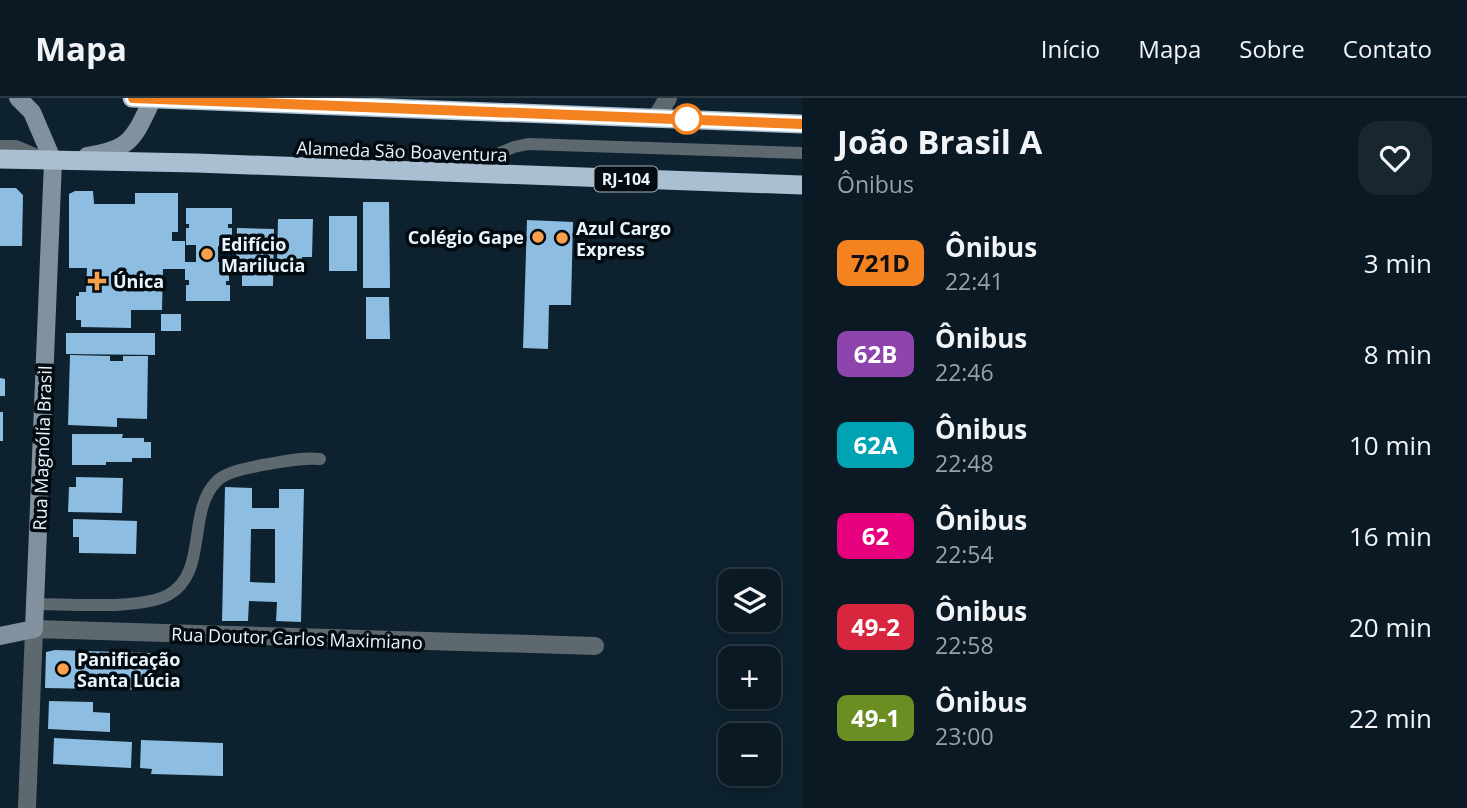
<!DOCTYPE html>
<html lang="pt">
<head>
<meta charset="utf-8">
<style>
	:root { --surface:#0a1923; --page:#182630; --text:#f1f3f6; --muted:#99a0a6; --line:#2a3841 }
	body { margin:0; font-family:"Open Sans",sans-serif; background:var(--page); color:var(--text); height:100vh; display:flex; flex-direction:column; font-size:26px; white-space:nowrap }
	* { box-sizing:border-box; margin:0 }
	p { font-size:23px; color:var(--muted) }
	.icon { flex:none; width:38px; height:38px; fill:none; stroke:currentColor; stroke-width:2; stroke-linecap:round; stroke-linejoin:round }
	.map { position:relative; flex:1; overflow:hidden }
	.drawer { display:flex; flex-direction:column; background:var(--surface); width:665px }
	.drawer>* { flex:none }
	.badge { padding:0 14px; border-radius:10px; font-size:24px; line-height:46px }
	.buttons { position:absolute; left:718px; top:471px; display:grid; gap:14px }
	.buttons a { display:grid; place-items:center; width:63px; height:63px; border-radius:14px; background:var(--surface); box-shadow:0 4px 10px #0003,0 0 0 2px var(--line); font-size:35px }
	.map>.badge { position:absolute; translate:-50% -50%; box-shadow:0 0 0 4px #fff }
	.round { display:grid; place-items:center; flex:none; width:74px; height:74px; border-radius:21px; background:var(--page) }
	.head { display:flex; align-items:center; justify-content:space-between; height:119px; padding:0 35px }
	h1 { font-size:33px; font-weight:700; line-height:52px }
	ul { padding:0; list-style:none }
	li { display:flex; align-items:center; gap:21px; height:91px; padding:0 35px }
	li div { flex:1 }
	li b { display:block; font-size:26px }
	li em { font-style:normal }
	li .badge { min-width:77px; font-weight:700; text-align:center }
	header { display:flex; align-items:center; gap:42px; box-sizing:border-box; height:98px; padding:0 35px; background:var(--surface); border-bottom:2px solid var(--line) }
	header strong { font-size:33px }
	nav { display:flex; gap:38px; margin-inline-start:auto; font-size:24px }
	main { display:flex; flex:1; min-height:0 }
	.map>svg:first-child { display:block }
</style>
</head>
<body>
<header>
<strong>Mapa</strong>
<nav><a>Início</a><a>Mapa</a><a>Sobre</a><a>Contato</a></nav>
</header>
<main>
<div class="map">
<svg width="802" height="710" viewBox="0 0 802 710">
	<rect width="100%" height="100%" fill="#0d212f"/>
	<path fill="#8dbde1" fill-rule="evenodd" d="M0,90h16l7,7 -1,51h-22z
		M75,93h18l1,13h41v-11h43v39h-6v9h13v21h11v-17h-10v-17h3v-4h-3v-16h46v16h-4v4h4v17l-14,1v16h11v19h-3v4h4v16h-44v-16h3v-5h-4v-11h-22l-1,41h-31v18l-50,-1v-7h-5v-24h3v-4h7l1,-24h-18v-74z
		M363,104h26l1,86h-27z
		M329,118h28v55h-28z
		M278,121h35l-1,38h-10l-1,18 -15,-1v-10h-9z
		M527,122l46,2 -2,83h-22l-1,44 -25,-1z
		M237,130l37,1 -1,57h-31v-20h-6z
		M366,199h23l1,42h-24z
		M161,216h20v17h-20z
		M66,235h89v22l-89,-1z
		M70,257l40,1v5h13v-5h25l-1,63 -30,-1v9l-49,-2z
		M0,280l5,1v17h-5z
		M0,314h3v29h-3z
		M72,336h51l-1,4h22v4h7v16h-19v4h-26v3h-34z
		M76,379l47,1 -1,35 -54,-1 1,-25h7z
		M225,389l27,1v20h27v-19h25l-3,133 -25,-1 1,-19 -28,-1 -1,20h-26zM251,431h24v54l-25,-1z
		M73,421l64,2 -1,33 -57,-1v-16h-6z
		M55,552l95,3v37l-105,-2 1,-36z
		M49,603l44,1v10l17,1v19l-62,-3z
		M54,640l78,4 -1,26 -78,-4z
		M141,642l82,3v33l-72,-2 1,-5 -12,-1z"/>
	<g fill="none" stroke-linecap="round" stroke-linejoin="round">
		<path stroke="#5e686f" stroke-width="12" d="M0,48h16l24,10
			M461,71l53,-22 14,-3 274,9
			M36,506c33,0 104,6 132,-9 41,-22 18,-84 49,-114 10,-10 32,-13 45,-16 20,-3 38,-8 58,-6"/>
		<path stroke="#5e686f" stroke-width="18" d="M656,20l12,-20
			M27,710l7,-179 561,17"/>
		<path stroke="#82919e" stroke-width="18" d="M87,58c46,-7 47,-19 66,-58
			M0,538l34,-7 19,-468 -21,-49 -14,-14"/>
		<path stroke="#aac0d2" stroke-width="19" d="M132,0l670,26
			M0,61l196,4 606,22"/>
	</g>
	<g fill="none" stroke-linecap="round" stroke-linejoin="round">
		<g stroke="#fff" stroke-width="16">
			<path id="line" d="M133,0l669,26"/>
		</g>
		<use href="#line" stroke="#f58220" stroke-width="10"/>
	</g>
	<circle fill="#fff" stroke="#f58220" stroke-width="3.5" cx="687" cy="21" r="14"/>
	<g fill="#f8a14a" stroke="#030a10" stroke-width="2.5">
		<circle cx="538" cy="139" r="7"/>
		<circle cx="562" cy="140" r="7"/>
		<circle cx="207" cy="156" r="7"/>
		<path d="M93.5 172.5h7v7h7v7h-7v7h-7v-7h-7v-7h7z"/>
		<circle cx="63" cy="571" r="7"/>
	</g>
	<g text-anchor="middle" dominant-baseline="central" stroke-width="7" stroke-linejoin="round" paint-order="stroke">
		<rect fill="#030a10" stroke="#a3aeb7" stroke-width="2" x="594.5" y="68.5" width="63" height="25" rx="5"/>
		<g font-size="16" font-weight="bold" fill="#e8f4fe">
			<text x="626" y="81">RJ-104</text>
		</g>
		<g font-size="18" fill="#e8f4fe" stroke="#030a10">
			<text transform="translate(402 53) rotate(2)">Alameda São Boaventura</text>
			<text transform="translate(42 350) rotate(-88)">Rua Magnólia Brasil</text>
			<text transform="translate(297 540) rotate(2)">Rua Doutor Carlos Maximiano</text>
		</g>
		<g font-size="18" font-weight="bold" fill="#e8f4fe" stroke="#030a10" text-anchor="start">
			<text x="576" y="130">Azul Cargo<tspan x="576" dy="21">Express</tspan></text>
			<text x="524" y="139" text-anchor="end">Colégio Gape</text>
			<text x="221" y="146">Edifício<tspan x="221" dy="21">Marilucia</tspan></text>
			<text x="113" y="183">Única</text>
			<text x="77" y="561">Panificação<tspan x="77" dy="21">Santa Lúcia</tspan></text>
		</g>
	</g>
</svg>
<div class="buttons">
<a><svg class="icon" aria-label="layers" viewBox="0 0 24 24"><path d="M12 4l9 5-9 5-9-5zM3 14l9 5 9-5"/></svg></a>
<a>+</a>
<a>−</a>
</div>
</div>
<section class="drawer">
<div class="head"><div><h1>João Brasil A</h1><p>Ônibus</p></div><a class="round"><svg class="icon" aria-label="heart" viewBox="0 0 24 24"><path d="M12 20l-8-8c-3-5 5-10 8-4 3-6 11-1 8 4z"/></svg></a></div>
<ul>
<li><span class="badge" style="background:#f58220;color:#111">721D</span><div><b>Ônibus</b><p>22:41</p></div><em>3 min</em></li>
<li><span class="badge" style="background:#8e44ad;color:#fff">62B</span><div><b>Ônibus</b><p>22:46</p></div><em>8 min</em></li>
<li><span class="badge" style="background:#00a3b4;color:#fff">62A</span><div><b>Ônibus</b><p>22:48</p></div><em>10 min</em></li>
<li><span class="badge" style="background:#e6007e;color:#fff">62</span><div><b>Ônibus</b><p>22:54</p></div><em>16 min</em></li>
<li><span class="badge" style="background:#d7263d;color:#fff">49-2</span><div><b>Ônibus</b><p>22:58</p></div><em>20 min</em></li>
<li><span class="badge" style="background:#6b8e23;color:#fff">49-1</span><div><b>Ônibus</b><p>23:00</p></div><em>22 min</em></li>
</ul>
</section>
</main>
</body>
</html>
